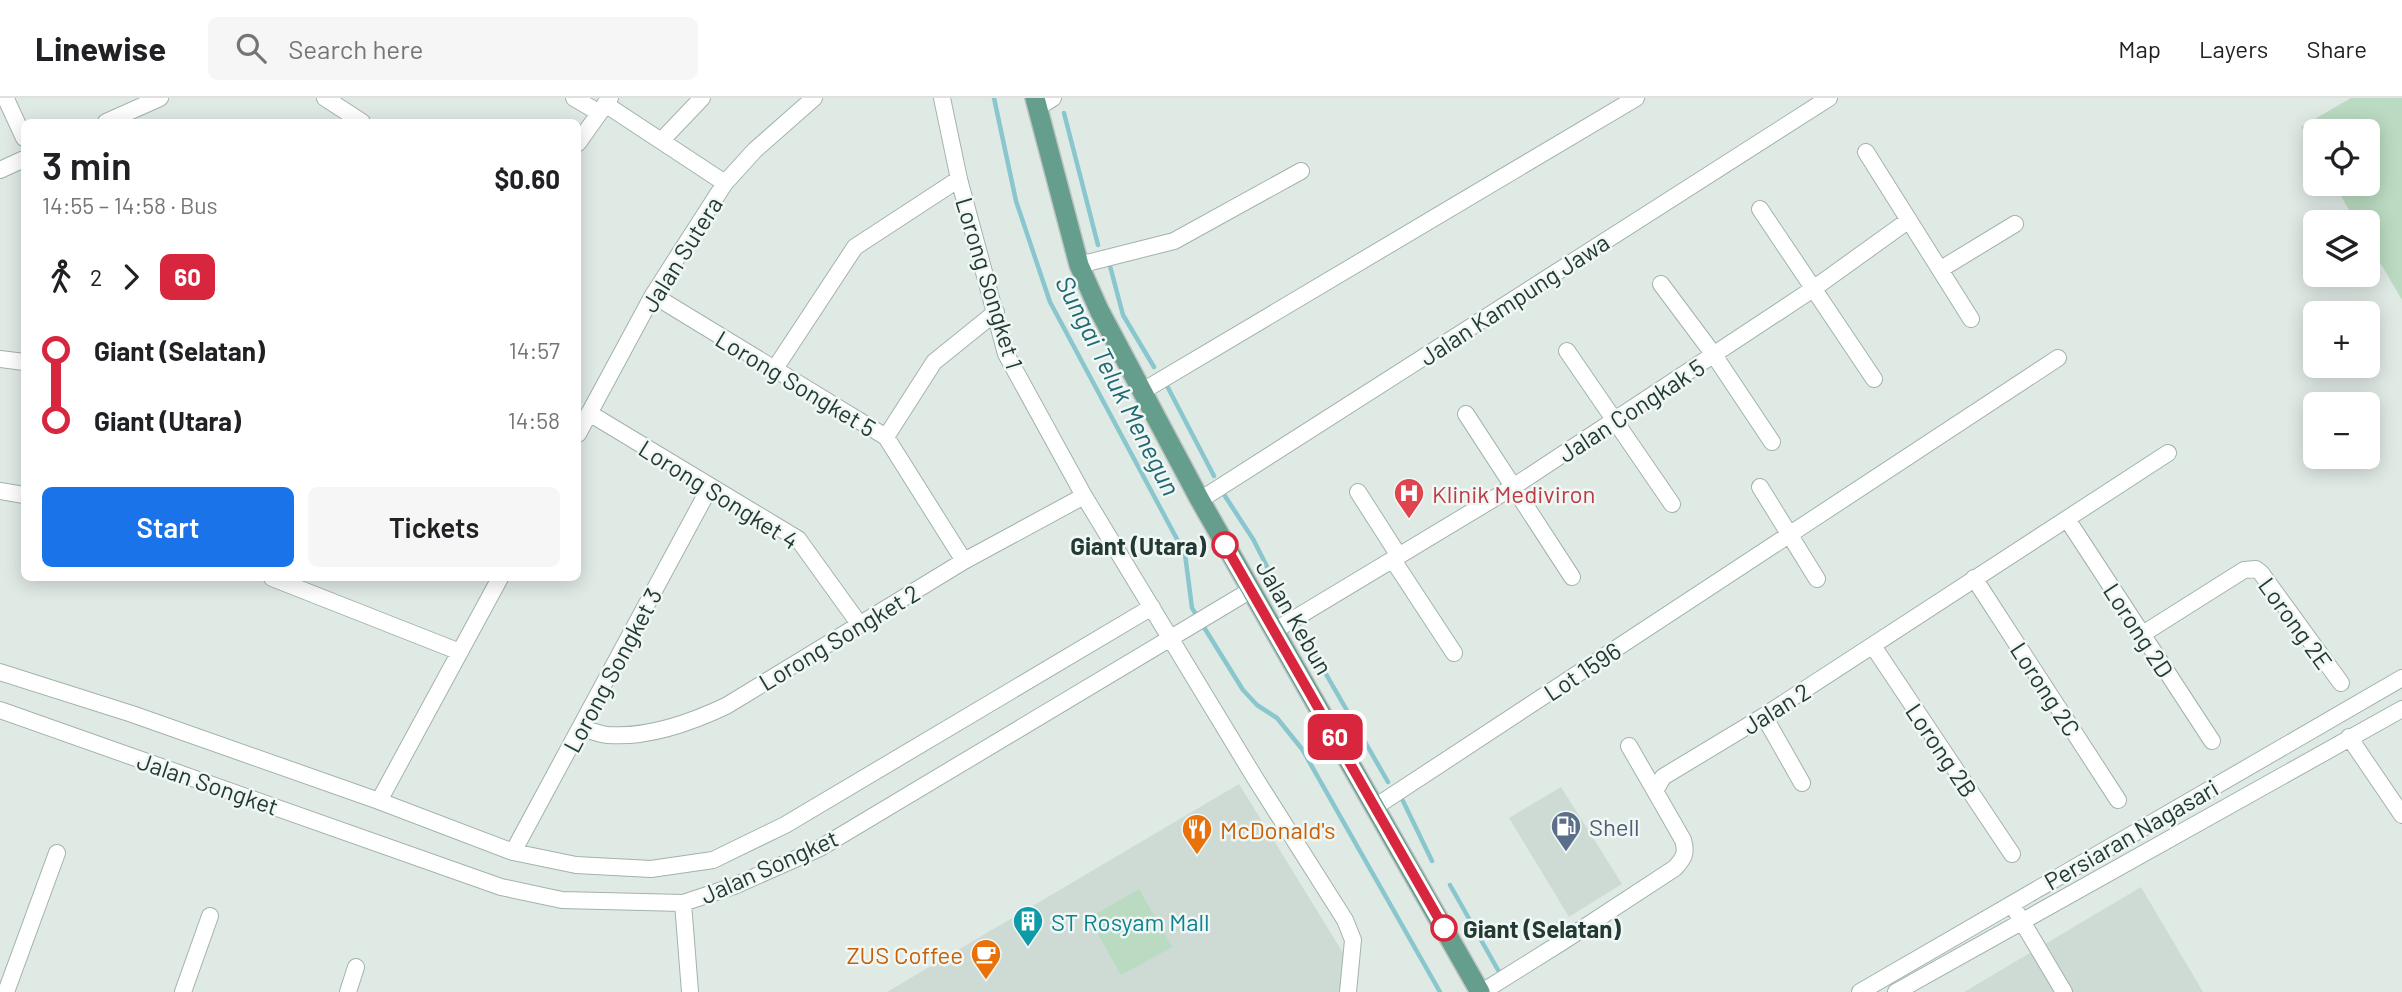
<!DOCTYPE html>
<html lang="en">
<head>
<meta charset="utf-8">
<style>
	:root { --surface:#fff; --page:#f6f6f6; --text:#202124; --muted:#757577; --line:#e0e0e0; --accent:#1a73e8 }
	body { margin:0; font-family:Barlow,sans-serif; background:var(--page); color:var(--text); height:100vh; display:flex; flex-direction:column; font-size:26px; white-space:nowrap }
	* { box-sizing:border-box; margin:0 }
	p { font-size:23px; color:var(--muted) }
	.icon { flex:none; width:38px; height:38px; fill:none; stroke:currentColor; stroke-width:2; stroke-linecap:round; stroke-linejoin:round }
	.map { position:relative; flex:1; overflow:hidden }
	.sheet { position:absolute; left:21px; top:21px; width:560px; height:462px; display:flex; flex-direction:column; background:var(--surface); border-radius:10px; box-shadow:0 4px 18px #0003 }
	.sheet>* { flex:none }
	.badge { padding:0 14px; border-radius:10px; font-size:24px; line-height:46px }
	.controls { position:absolute; left:2303px; top:21px; display:grid; gap:14px }
	.controls a { display:grid; place-items:center; width:77px; height:77px; border-radius:10px; background:var(--surface); box-shadow:0 4px 18px #0003; font-size:35px }
	.map>.badge { position:absolute; translate:-50% -50%; box-shadow:0 0 0 4px #fff }
	.legs { display:flex; align-items:center; gap:10px; height:77px; padding:0 21px; font-size:23px }
	.legs p { margin-inline-start:auto }
	.summary { display:flex; align-items:center; justify-content:space-between; height:119px; padding:0 21px }
	h1 { font-size:38px; font-weight:600; line-height:52px }
	.primary-button { display:flex; gap:14px; margin-top:auto; padding:14px 21px }
	.primary-button a { flex:1; height:80px; border-radius:10px; background:var(--accent); color:#fff; font-size:28px; font-weight:600; line-height:80px; text-align:center }
	.primary-button a+a { background:var(--page); color:var(--text) }
	ul { padding:0 21px; list-style:none }
	li { display:flex; align-items:center; gap:24px; height:70px; font-size:26px }
	li i { display:grid; place-items:center; width:10px; height:100%; margin:0 9px; background:currentColor }
	li i::after { content:''; width:18px; height:18px; margin:-9px; border:5px solid; border-radius:50%; background:var(--surface) }
	li p { margin-inline-start:auto }
	li:first-child i { background:linear-gradient(#0000 50%,currentColor 0) }
	li:last-child i { background:linear-gradient(currentColor 50%,#0000 0) }
	header { display:flex; align-items:center; gap:42px; box-sizing:border-box; height:98px; padding:0 35px; background:var(--surface); border-bottom:2px solid var(--line) }
	header strong { font-size:33px }
	nav { display:flex; gap:38px; margin-inline-start:auto; font-size:24px }
	.search { width:490px; height:63px; background:var(--page); display:flex; align-items:center; gap:18px; box-sizing:border-box; padding:0 24px; border-radius:10px; color:var(--muted); font-size:26px }
	.map>svg:first-child { display:block }
</style>
</head>
<body>
<header>
<strong>Linewise</strong>
<div class="search"><svg class="icon" aria-label="search" viewBox="0 0 24 24"><circle cx="10" cy="10" r="6"/><path d="M15 15l6 6"/></svg>Search here</div>
<nav><a>Map</a><a>Layers</a><a>Share</a></nav>
</header>
<div class="map">
<svg width="2402" height="894" viewBox="0 0 2402 894">
	<rect width="100%" height="100%" fill="#e0eae5"/>
	<path fill="#cedad4" d="M1239,686l106,172 -1,36h-457z
		M1561,689l61,97 -53,33 -60,-99z
		M2141,789l62,105h-239z"/>
	<path fill="#badbc1" d="M2351,0h51v202l-34,-58v-20h-12l-22,-38h34v-53h-53v21l-14,-25z
		M1139,791l33,58 -51,28 -32,-57z"/>
	<g fill="none" stroke-linecap="round" stroke-linejoin="round">
		<path stroke="#8ac6ce" stroke-width="4.5" d="M994,0l22,103 34,101 135,252 7,54 51,82 14,15 20,13 25,31 138,243
			M1064,15l34,132
			M1110,168l13,49 31,52
			M1165,284l49,94
			M1223,395l30,46 34,67
			M1303,536l85,148
			M1403,703l29,60
			M1450,787l48,85"/>
		<g stroke="#a3b2ac" stroke-width="18">
			<path id="minor" d="M325,0l37,24
				M574,0l24,14
				M942,0l17,81 47,175 78,142 171,282 90,142 8,20 -5,52
				M6,1l18,39
				M605,6l120,79
				M1037,10l16,-10
				M106,24l54,-24
				M661,43l41,-43
				M578,45l32,-45
				M1866,54l105,167
				M0,72l24,-11
				M1760,111l114,170
				M1079,167l95,-24 127,-70
				M1941,171l74,-45
				M1661,186l53,71 58,87
				M653,197l233,142 78,124
				M1567,253l105,153
				M0,261l24,3
				M774,272l81,-123 104,-68
				M1141,294l495,-294
				M589,315l209,126 62,86
				M1466,316l106,163
				M578,336l75,-139 72,-112 30,-33 59,-52
				M886,339l48,-75 62,-50
				M1760,389l57,92
				M0,393l24,4
				M1358,394l41,64
				M1200,402l629,-402
				M2067,421l145,222
				M1393,462l61,93
				M272,480l188,74
				M1974,480l144,222
				M1274,533l239,-144 300,-198 96,-69
				M2141,537l103,-65 12,-1 5,4 80,110
				M1873,548l139,208
				M0,574l132,42 247,87 134,51 63,13 75,4 62,-9 72,-35 367,-218
				M0,612l501,177 61,13 121,3 51,-17 86,-38 431,-258
				M1764,618l38,67
				M581,630c8,2 18,6 27,7 40,3 82,-12 118,-29l238,-145 120,-65
				M2349,639l53,78
				M1629,648l26,45
				M379,703l121,-223
				M1375,709l683,-449
				M513,754l197,-365
				M683,805l7,89
				M2017,815l47,79
				M6,894l51,-139
				M183,894l27,-76
				M348,894l8,-25
				M1482,894l80,-50 113,-74c9,-10 12,-15 8,-28l-28,-49 8,-14 101,-61 404,-263
				M1860,894l542,-314
				M1896,894l506,-283"/>
		</g>
		<g stroke="#bdc4c2" stroke-width="22">
			<path id="major" d="M1035,0l44,167 20,45 101,190 280,492"/>
		</g>
		<use href="#minor" stroke="#fff" stroke-width="16"/>
		<use href="#major" stroke="#669e8e" stroke-width="19"/>
	</g>
	<g fill="none" stroke-linecap="round" stroke-linejoin="round">
		<g stroke="#fff" stroke-width="16">
			<path id="line-1" d="M1225,447l219,383"/>
		</g>
		<use href="#line-1" stroke="#d7263d" stroke-width="10"/>
	</g>
	<defs>
		<g id="hospital-pin" transform="scale(1.575)"><path d="M0 17L-7.5 6A9.5 9.5 0 1 1 7.5 6Z" fill="#e0444e" stroke="#f0f7f4"/><path d="M-5-5h3v3.5h4V-5h3V5h-3V1.5h-4V5h-3Z" fill="#fff"/></g>
		<g id="fuel-pin" transform="scale(1.575)"><path d="M0 17L-7.5 6A9.5 9.5 0 1 1 7.5 6Z" fill="#5c6f8a" stroke="#f0f7f4"/><path d="M-5.5-6h7V0h2V4h1.3V-2.5L3-4.5l.8-.8L6-3V5H2.5V1h-1V6h-7ZM-4.2-4.7v3.2H.2V-4.7Z" fill="#fff"/></g>
		<g id="restaurant-pin" transform="scale(1.575)"><path d="M0 17L-7.5 6A9.5 9.5 0 1 1 7.5 6Z" fill="#e8710a" stroke="#f0f7f4"/><path d="M-5-6h1v4h1v-4h1v4h1v-4h1v5L-1.5 .5V6h-2V.5L-5-1ZM5-6V6H3V1.5H1.5Q1.5-4 5-6Z" fill="#fff"/></g>
		<g id="building-pin" transform="scale(1.575)"><path d="M0 17L-7.5 6A9.5 9.5 0 1 1 7.5 6Z" fill="#0f9aa8" stroke="#f0f7f4"/><path d="M-4-6H4V6H1V3H-1V6H-4ZM-2.5-4.3h1.7v1.8h-1.7ZM.8-4.3h1.7v1.8H.8ZM-2.5-1h1.7V.8h-1.7ZM.8-1h1.7V.8H.8Z" fill="#fff"/></g>
		<g id="cafe-pin" transform="scale(1.575)"><path d="M0 17L-7.5 6A9.5 9.5 0 1 1 7.5 6Z" fill="#e8710a" stroke="#f0f7f4"/><path d="M-5.5-4.5H6V0H3Q3 3.5 0 3.5H-2.5Q-5.5 3.5-5.5 0ZM3-3.2v2h1.7v-2ZM-6 4.5H4V6H-6Z" fill="#fff"/></g>
	</defs>
	<g fill-rule="evenodd">
		<use href="#hospital-pin" x="1409" y="395"/>
		<use href="#fuel-pin" x="1566" y="728"/>
		<use href="#restaurant-pin" x="1197" y="731"/>
		<use href="#building-pin" x="1028" y="823"/>
		<use href="#cafe-pin" x="986" y="856"/>
	</g>
	<g fill="#fff" stroke="#d7263d" stroke-width="3.5">
		<circle cx="1225" cy="447" r="12"/>
		<circle cx="1444" cy="830" r="12"/>
	</g>
	<g text-anchor="middle" dominant-baseline="central" stroke-width="5" stroke-linejoin="round" paint-order="stroke">
		<g font-size="24" fill="#223a33" stroke="#f0f7f4">
			<text transform="translate(681 156) rotate(-58)">Jalan Sutera</text>
			<text transform="translate(990 185) rotate(73)">Lorong Songket 1</text>
			<text transform="translate(1514 201) rotate(-33)">Jalan Kampung Jawa</text>
			<text transform="translate(796 285) rotate(31)">Lorong Songket 5</text>
			<text transform="translate(1631 312) rotate(-33)">Jalan Congkak 5</text>
			<text transform="translate(719 396) rotate(32)">Lorong Songket 4</text>
			<text transform="translate(1295 519) rotate(60)">Jalan Kebun</text>
			<text transform="translate(2296 525) rotate(54)">Lorong 2E</text>
			<text transform="translate(2139 532) rotate(57)">Lorong 2D</text>
			<text transform="translate(839 539) rotate(-31)">Lorong Songket 2</text>
			<text transform="translate(612 572) rotate(-62)">Lorong Songket 3</text>
			<text transform="translate(1582 573) rotate(-33)">Lot 1596</text>
			<text transform="translate(2046 591) rotate(57)">Lorong 2C</text>
			<text transform="translate(1776 610) rotate(-32)">Jalan 2</text>
			<text transform="translate(1942 652) rotate(56)">Lorong 2B</text>
			<text transform="translate(208 685) rotate(19)">Jalan Songket</text>
			<text transform="translate(2131 736) rotate(-30)">Persiaran Nagasari</text>
			<text transform="translate(769 768) rotate(-24)">Jalan Songket</text>
		</g>
		<g font-size="24" fill="#be3a42" stroke="#f0f7f4" text-anchor="start">
			<text x="1432" y="395">Klinik Mediviron</text>
		</g>
		<g font-size="24" font-weight="bold" fill="#223a33" stroke="#f0f7f4" text-anchor="end">
			<text x="1206" y="447">Giant (Utara)</text>
			<text x="1463" y="830" text-anchor="start">Giant (Selatan)</text>
		</g>
		<g font-size="24" fill="#4e5e75" stroke="#f0f7f4" text-anchor="start">
			<text x="1589" y="728">Shell</text>
		</g>
		<g font-size="24" fill="#c56008" stroke="#f0f7f4" text-anchor="start">
			<text x="1220" y="731">McDonald's</text>
			<text x="963" y="856" text-anchor="end">ZUS Coffee</text>
		</g>
		<g font-size="24" fill="#0d838f" stroke="#f0f7f4" text-anchor="start">
			<text x="1051" y="823">ST Rosyam Mall</text>
		</g>
		<g font-size="26" font-style="italic" fill="#1e6873" stroke="#f0f7f4">
			<text transform="translate(1119 287) rotate(63)">Sungai Teluk Menegun</text>
		</g>
	</g>
</svg>
<div class="controls">
<a><svg class="icon" aria-label="locate" viewBox="0 0 24 24"><circle cx="12" cy="12" r="6"/><path d="M12 2v4M12 18v4M2 12h4M18 12h4"/></svg></a>
<a><svg class="icon" aria-label="layers" viewBox="0 0 24 24"><path d="M12 4l9 5-9 5-9-5zM3 14l9 5 9-5"/></svg></a>
<a>+</a>
<a>−</a>
</div>
<b class="badge" style="left:1335px;top:639px;background:#d7263d;color:#fff">60</b>
<section class="sheet">
<div class="summary"><div><h1>3 min</h1><p>14:55 – 14:58 · Bus</p></div><b>$0.60</b></div>
<div class="legs"><svg class="icon" aria-label="walk" viewBox="0 0 24 24"><circle cx="13" cy="4" r="2"/><path d="M13 8l-2 6 4 7M11 14l-3 7M7 12l3-4h3l4 4"/></svg>2<svg class="icon" aria-label="forward" viewBox="0 0 24 24"><path d="M9 5l7 7-7 7"/></svg><b class="badge" style="background:#d7263d;color:#fff">60</b></div>
<ul>
<li><i style="color:#d7263d"></i><b>Giant (Selatan)</b><p>14:57</p></li>
<li><i style="color:#d7263d"></i><b>Giant (Utara)</b><p>14:58</p></li>
</ul>
<div class="primary-button"><a>Start</a><a>Tickets</a></div>
</section>
</div>
</body>
</html>
